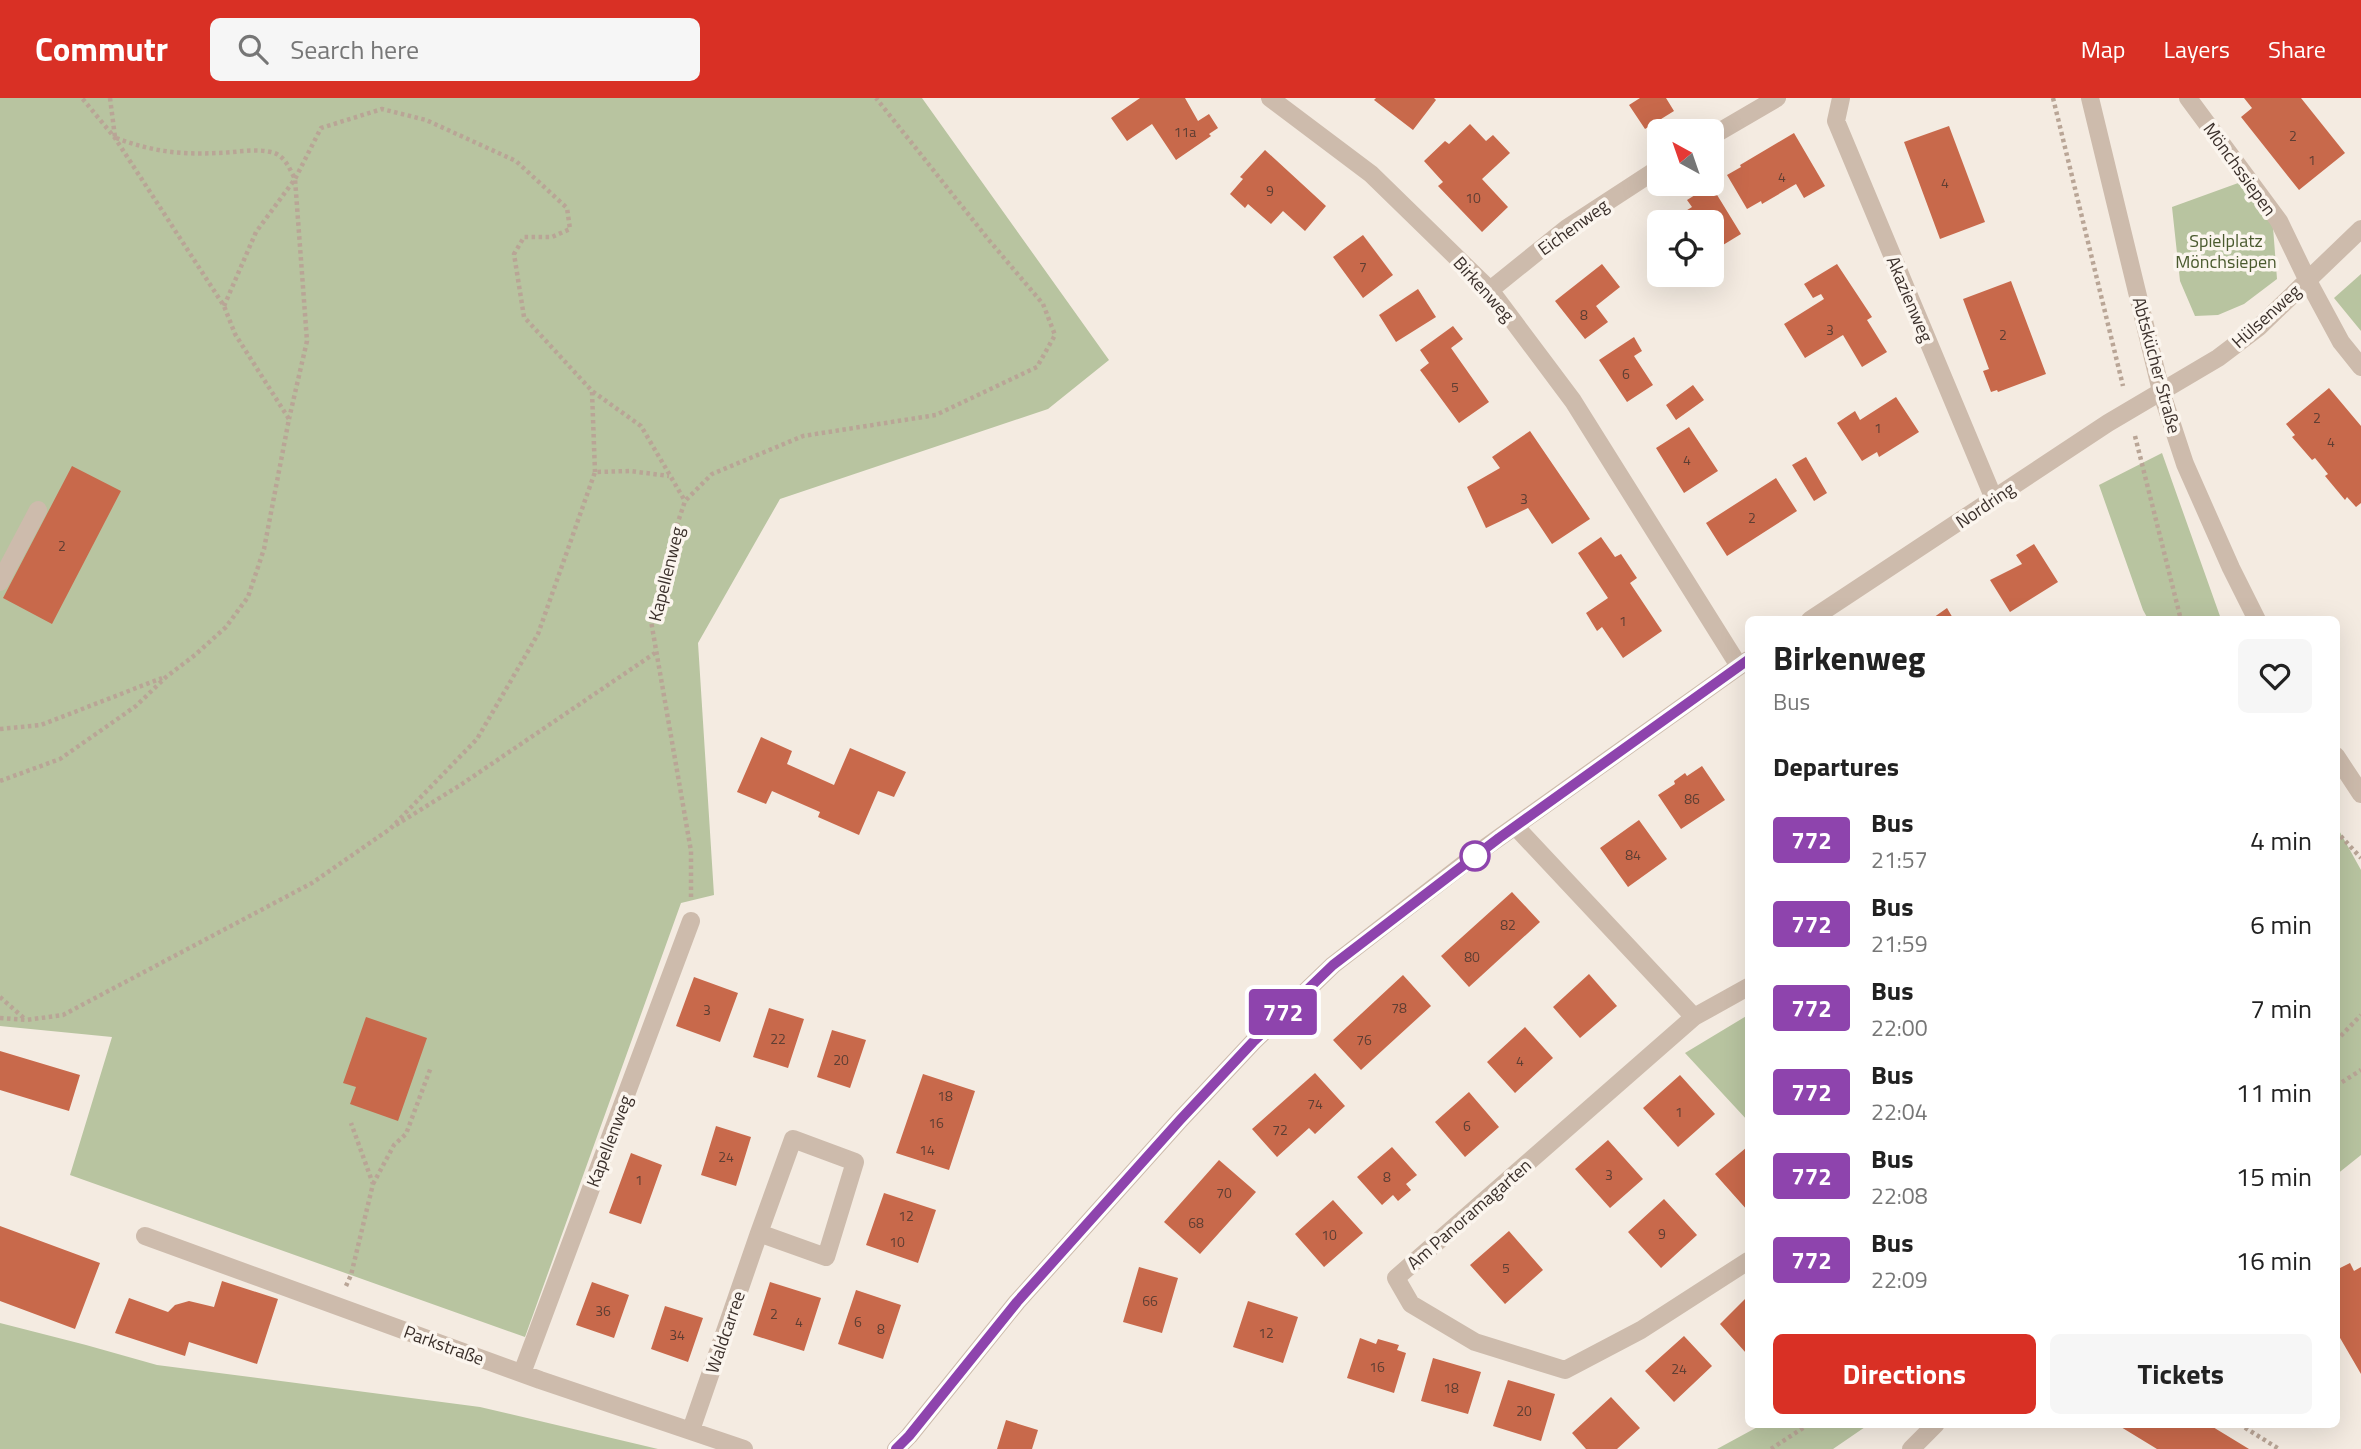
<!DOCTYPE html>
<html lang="en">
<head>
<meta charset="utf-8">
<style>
	:root { --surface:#fff; --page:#f6f6f6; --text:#222; --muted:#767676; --accent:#d93025 }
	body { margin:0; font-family:"Titillium Web",sans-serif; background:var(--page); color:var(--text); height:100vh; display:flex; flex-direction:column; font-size:26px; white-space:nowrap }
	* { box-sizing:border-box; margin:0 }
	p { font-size:23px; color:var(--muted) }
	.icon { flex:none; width:38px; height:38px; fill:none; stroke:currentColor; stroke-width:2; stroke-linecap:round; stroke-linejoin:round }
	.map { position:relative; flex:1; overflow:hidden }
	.details { position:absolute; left:1745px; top:518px; width:595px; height:812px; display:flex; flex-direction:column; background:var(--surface); border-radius:10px; box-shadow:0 7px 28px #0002 }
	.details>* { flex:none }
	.badge { padding:0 14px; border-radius:5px; font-size:24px; line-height:46px }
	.needle { width:46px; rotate:320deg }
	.fabs { position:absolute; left:1647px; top:21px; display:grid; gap:14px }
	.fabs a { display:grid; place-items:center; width:77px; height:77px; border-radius:10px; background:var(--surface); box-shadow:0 7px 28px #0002; font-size:35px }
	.map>.badge { position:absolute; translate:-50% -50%; box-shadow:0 0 0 4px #fff }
	h2 { padding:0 28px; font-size:26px; line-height:63px }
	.round { display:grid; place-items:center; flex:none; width:74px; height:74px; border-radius:10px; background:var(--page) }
	.head { display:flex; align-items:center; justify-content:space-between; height:119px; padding:0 28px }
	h1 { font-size:33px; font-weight:700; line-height:52px }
	.cta { display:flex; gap:14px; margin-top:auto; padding:14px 28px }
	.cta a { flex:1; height:80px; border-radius:10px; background:var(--accent); color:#fff; font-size:28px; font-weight:700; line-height:80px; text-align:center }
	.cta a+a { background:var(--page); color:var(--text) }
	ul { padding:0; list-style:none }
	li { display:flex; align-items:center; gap:21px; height:84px; padding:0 28px }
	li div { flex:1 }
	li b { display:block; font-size:26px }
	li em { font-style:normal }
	li .badge { min-width:77px; font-weight:700; text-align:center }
	header { display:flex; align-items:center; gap:42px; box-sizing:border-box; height:98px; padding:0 35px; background:var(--accent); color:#fff }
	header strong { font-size:33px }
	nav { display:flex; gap:38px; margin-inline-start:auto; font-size:24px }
	.search { width:490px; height:63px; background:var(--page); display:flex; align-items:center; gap:18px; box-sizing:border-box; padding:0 24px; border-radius:10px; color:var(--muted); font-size:26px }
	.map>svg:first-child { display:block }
</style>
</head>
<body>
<header>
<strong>Commutr</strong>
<div class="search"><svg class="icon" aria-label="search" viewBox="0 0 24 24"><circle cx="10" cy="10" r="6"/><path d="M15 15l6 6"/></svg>Search here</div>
<nav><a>Map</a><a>Layers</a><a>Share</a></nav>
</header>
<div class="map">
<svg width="2361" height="1351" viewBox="0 0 2361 1351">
	<rect width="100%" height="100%" fill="#f4ebe1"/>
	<path fill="#b8c4a0" d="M0,0h922l187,262 -61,49 -268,90 -82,144 16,252 -33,8 -156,434 -455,-162 42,-138 -112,-11z
		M2241,84l32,45 4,52 -33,25 -26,11 -23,1 -15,-35 -8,-74z
		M2361,176v57l-27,-33z
		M2162,355l59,166h-73l-5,-9 -44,-125z
		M2336,727l25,45v285l-25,20z
		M1748,917v106l-63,-68z
		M0,1225l86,22 71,20 323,42 178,42h-658z
		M1763,1326h105v1l-35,24h-116z"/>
	<path fill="#c8694b" d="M1140,0h45l13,23 11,-7 9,14 -9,6 2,2 -35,24 -24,-36 -25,17 -16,-23z
		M1376,0h58l2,2 -23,30 -39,-30z
		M1640,0h26l8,13 -29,18 -16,-24z
		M2244,0h57l44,55 -46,37 -58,-73 11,-9z
		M1470,26l16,17 7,-6 17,18 -28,26 26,28 -26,25 -44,-46 5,-4 -19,-21 21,-20 4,3z
		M1949,28l36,96 -45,17 -36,-97z
		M1794,35l31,53 -21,12 -8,-14 -34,20 -1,-3 -14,8 -20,-34 14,-8 -1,-2z
		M1265,52l61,56 -21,25 -22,-20 -12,13 -23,-20 -3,4 -15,-14 13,-15 -3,-2z
		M1711,87l30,49 -18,11 -4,-7 -7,5v-21h-44l24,-15 -5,-7z
		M1363,137l30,40 -30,23 -30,-41z
		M1602,166l18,23 -24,19 12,16 -23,17 -30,-38z
		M1837,166l35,53 -5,3 20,32 -25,15 -19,-32 -38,23 -21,-34 40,-25 -3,-5 -8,4 -9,-14z
		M2011,183l35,93 -48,18 -1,-2 -6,2 -8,-21 6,-2 -26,-70z
		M1418,191l18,28 -40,25 -17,-27z
		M1453,228l10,13 -12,9 38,54 -30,21 -39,-53 9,-7 -9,-13z
		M1634,239l8,14 -8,5 19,29 -26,17 -28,-42z
		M1693,287l11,15 -28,20 -10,-15z
		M2329,290l32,38v77l-5,4 -9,-10 -2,3 -20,-24 3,-2 -13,-16 -3,2 -20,-23 3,-2 -9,-11z
		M1896,299l23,35 -40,25 -2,-5 -15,9 -25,-38 18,-12 5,9z
		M1689,329l29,44 -34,22 -28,-45z
		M1530,333l60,88 -38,25 -24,-36 -42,20 -19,-41 33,-19 -8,-11z
		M1806,359l21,36 -13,8 -22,-36z
		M72,368l49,25 -69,133 -49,-26z
		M1776,380l21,33 -70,45 -21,-33z
		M1601,439l14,20 6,-3 16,24 -7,5 32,48 -39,27 -21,-31 -5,4 -11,-18 22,-15 -30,-45z
		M2034,446l24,38 -48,30 -20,-32 32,-16 -6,-9z
		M1947,510l7,12h-24z
		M761,639l31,14 -5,13 47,21 16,-37 56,24 -12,25 -16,-6 -19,44 -41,-18 2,-5 -48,-21 -6,13 -29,-12z
		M1702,668l23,34 -44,29 -23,-34 17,-11 -1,-3 11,-8 2,3z
		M1639,722l28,39 -39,28 -28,-39z
		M1512,794l28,30 -71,65 -28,-31z
		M1589,876l28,32 -37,32 -27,-31z
		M1403,877l28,31 -70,64 -28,-30z
		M694,879l44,16 -18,49 -44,-16z
		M769,910l35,11 -16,49 -35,-11z
		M366,919l61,21 -29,83 -48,-17 6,-17 -13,-4z
		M1525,929l28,31 -38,35 -28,-31z
		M832,932l34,10 -16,48 -33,-11z
		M0,953l80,24 -11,36 -69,-21z
		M1315,975l30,33 -30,28 -6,-6 -32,29 -25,-28z
		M923,976l52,17 -26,79 -53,-17z
		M1680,977l35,39 -37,33 -35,-39z
		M1469,994l30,35 -34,30 -30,-35z
		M716,1028l35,11 -15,49 -35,-11z
		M1608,1042l35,39 -33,29 -35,-39z
		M1392,1049l25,28 -11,9 5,6 -13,11 -5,-6 -11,10 -25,-28z
		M1747,1049l1,1v63l-33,-37z
		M631,1055l31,12 -21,59 -32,-11z
		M1219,1062l37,32 -56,62 -36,-32z
		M884,1095l52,17 -18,53 -52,-18z
		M1664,1101l33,36 -36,33 -33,-36z
		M1333,1102l30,33 -39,34 -29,-33z
		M0,1128l100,37 -25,66 -75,-28z
		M1509,1133l34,39 -38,34 -35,-39z
		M2350,1165l4,8 7,-4v107l-25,-43v-61z
		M1139,1169l39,11 -16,55 -39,-11z
		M222,1183l56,18 -21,65 -68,-22 -4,14 -70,-23 14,-35 39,14 7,-7 14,-4 25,6z
		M592,1184l37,13 -15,43 -38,-13z
		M770,1184l51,16 -17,53 -51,-16z
		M856,1192l45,15 -18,54 -45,-15z
		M1746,1200l2,2v51l-2,2 -26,-29z
		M1248,1203l50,16 -15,46 -50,-16z
		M665,1208l38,12 -15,44 -37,-13z
		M1684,1238l28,30 -38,36 -29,-31z
		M1360,1240l16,6 2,-5 21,6 -2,5 9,3 -12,40 -47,-15z
		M1433,1260l48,14 -13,42 -47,-13z
		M1508,1282l47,14 -14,47 -48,-15z
		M1611,1299l29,31 -23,21h-31l-14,-16z
		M1006,1322l32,10 -6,19h-35z
		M2116,1326h92l41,25h-92z"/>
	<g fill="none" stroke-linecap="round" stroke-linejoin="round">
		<path stroke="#b9a596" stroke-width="4.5" stroke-dasharray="3.5 3.5" stroke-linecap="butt" d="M110,0l5,39
			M2053,0l70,288
			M116,40c35,13 63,17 101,15 17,0 36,-5 54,-1 14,3 18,16 24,27l12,162 -18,78
			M224,208l32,-74 39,-53 26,-51 61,-19 44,11 90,41 51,47 3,21 -18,8h-28l-10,17 10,63 68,74 49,35 44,75
			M592,294l3,80
			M2135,338l46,184
			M0,631l41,-4 121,-47
			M0,683l60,-22 76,-53 30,-29 29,-22 31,-28 22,-30 16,-48 25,-130 -54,-85 -11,-28 -109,-168 -33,-40
			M396,727l66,-41 193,-131
			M2336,733l25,27
			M691,799v-46l-40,-230 17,-69 17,-51 27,-27 91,-38 133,-21 101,-48 18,-32 -12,-31 -55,-65 -112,-141
			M0,899l26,23
			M0,920l26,2 37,-5 249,-132 78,-54 87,-90 61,-105 57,-162 35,-1 39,5
			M2336,943l25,-26
			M2336,988l25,-16
			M373,1086l21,-39 12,-11 25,-67
			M346,1188l5,-11 22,-91 -22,-61
			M2239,1326l40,25
			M1771,1351l38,-25"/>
		<path stroke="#cdbbac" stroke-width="18" d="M1270,0l101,76 119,116 83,111 166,265
			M1841,0l-5,23 158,378
			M2090,0l71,293 24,73 46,104 26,52
			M2188,0l91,123 28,58 34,63 20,25
			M1712,38l65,-38
			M1490,192l77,-62 92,-60
			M0,484l38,-72
			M1810,522l298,-197 110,-65 41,-31 102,-98
			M2336,658l25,38
			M1515,728l179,191
			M1748,889l-54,30 -298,261 15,26 64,38 90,28 76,-40 107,-69
			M145,1138l395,144 204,69
			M522,1275l169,-452
			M691,1332l68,-197 67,24 29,-95 -62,-23 -34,94
			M896,1351l13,-13 108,-134 163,-182 73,-78 80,-77 150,-116 265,-189
			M1911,1351l25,-25"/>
	</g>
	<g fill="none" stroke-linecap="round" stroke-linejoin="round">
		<g stroke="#fff" stroke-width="16">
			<path id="line" d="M896,1351l13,-13 108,-134 163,-182 73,-78 80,-77 166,-127 249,-178"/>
		</g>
		<use href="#line" stroke="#8e44ad" stroke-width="10"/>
	</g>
	<circle fill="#fff" stroke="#8e44ad" stroke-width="3.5" cx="1475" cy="758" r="14"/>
	<g text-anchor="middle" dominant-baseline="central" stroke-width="7" stroke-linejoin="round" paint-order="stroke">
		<g font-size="14" fill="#5e3e33">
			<text x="1185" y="33">11a</text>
			<text x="2293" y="37">2</text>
			<text x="2312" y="61">1</text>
			<text x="1782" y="78">4</text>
			<text x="1945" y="84">4</text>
			<text x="1270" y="92">9</text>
			<text x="1473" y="99">10</text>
			<text x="1363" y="168">7</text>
			<text x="1584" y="216">8</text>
			<text x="1830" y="231">3</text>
			<text x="2003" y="236">2</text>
			<text x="1626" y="275">6</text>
			<text x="1455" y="288">5</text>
			<text x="2317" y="319">2</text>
			<text x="1878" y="329">1</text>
			<text x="2331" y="343">4</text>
			<text x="1687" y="361">4</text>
			<text x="1524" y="400">3</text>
			<text x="1752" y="419">2</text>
			<text x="62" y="447">2</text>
			<text x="1623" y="522">1</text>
			<text x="1692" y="700">86</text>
			<text x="1633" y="756">84</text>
			<text x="1508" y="826">82</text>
			<text x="1472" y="858">80</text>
			<text x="1399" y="909">78</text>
			<text x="707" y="911">3</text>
			<text x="778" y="940">22</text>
			<text x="1364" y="941">76</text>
			<text x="841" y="961">20</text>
			<text x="1520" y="962">4</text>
			<text x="945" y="997">18</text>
			<text x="1315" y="1005">74</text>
			<text x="1679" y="1013">1</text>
			<text x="936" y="1024">16</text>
			<text x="1467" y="1027">6</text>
			<text x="1280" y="1031">72</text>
			<text x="927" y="1051">14</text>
			<text x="726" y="1058">24</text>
			<text x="1609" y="1076">3</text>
			<text x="1387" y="1078">8</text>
			<text x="639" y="1081">1</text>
			<text x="1224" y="1094">70</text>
			<text x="906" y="1117">12</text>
			<text x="1196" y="1124">68</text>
			<text x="1662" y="1135">9</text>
			<text x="1329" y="1136">10</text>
			<text x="897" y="1143">10</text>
			<text x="1506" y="1169">5</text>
			<text x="1150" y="1202">66</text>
			<text x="603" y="1212">36</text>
			<text x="774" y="1215">2</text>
			<text x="799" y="1223">4</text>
			<text x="858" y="1223">6</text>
			<text x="881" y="1230">8</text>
			<text x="1266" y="1234">12</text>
			<text x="677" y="1236">34</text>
			<text x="1377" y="1268">16</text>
			<text x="1679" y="1270">24</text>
			<text x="1451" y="1289">18</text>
			<text x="1524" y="1312">20</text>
		</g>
		<g font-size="18" fill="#3b302b" stroke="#fbf5ee">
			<text transform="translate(2240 71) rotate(54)">Mönchssiepen</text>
			<text transform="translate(1573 129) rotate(-36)">Eichenweg</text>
			<text transform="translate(1484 191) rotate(48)">Birkenweg</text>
			<text transform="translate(1910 201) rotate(67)">Akazienweg</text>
			<text transform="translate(2266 218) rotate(-42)">Hülsenweg</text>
			<text transform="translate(2157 267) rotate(75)">Abtskücher Straße</text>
			<text transform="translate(1985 407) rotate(-34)">Nordring</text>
			<text transform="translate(666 476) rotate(-76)">Kapellenweg</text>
			<text transform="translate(609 1043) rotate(-69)">Kapellenweg</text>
			<text transform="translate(1469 1116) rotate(-41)">Am Panoramagarten</text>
			<text transform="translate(725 1234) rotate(-71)">Waldcarree</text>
			<text transform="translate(444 1247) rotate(20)">Parkstraße</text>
		</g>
		<g font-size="18" fill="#4a5a2e" stroke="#fbf5ee">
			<text x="2226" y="142">Spielplatz<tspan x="2226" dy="21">Mönchsiepen</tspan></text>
		</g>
	</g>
</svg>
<div class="fabs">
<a><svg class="needle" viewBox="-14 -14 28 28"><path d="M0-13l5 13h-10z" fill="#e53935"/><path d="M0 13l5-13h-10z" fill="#767676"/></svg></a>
<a><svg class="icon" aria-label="locate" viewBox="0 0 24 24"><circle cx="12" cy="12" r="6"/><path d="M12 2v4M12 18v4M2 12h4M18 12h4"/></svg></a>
</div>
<b class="badge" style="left:1283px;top:914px;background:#8e44ad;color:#fff">772</b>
<section class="details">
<div class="head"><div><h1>Birkenweg</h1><p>Bus</p></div><a class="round"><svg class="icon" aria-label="heart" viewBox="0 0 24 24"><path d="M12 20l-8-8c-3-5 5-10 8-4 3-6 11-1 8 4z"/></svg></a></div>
<h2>Departures</h2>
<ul>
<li><span class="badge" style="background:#8e44ad;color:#fff">772</span><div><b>Bus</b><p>21:57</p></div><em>4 min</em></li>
<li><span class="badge" style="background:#8e44ad;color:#fff">772</span><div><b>Bus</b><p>21:59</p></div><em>6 min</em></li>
<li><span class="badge" style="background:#8e44ad;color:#fff">772</span><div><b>Bus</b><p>22:00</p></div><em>7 min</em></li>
<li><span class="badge" style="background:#8e44ad;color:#fff">772</span><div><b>Bus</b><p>22:04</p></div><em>11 min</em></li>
<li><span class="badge" style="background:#8e44ad;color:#fff">772</span><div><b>Bus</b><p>22:08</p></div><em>15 min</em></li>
<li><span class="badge" style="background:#8e44ad;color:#fff">772</span><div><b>Bus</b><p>22:09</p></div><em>16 min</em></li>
</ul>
<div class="cta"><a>Directions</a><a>Tickets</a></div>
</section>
</div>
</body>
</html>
